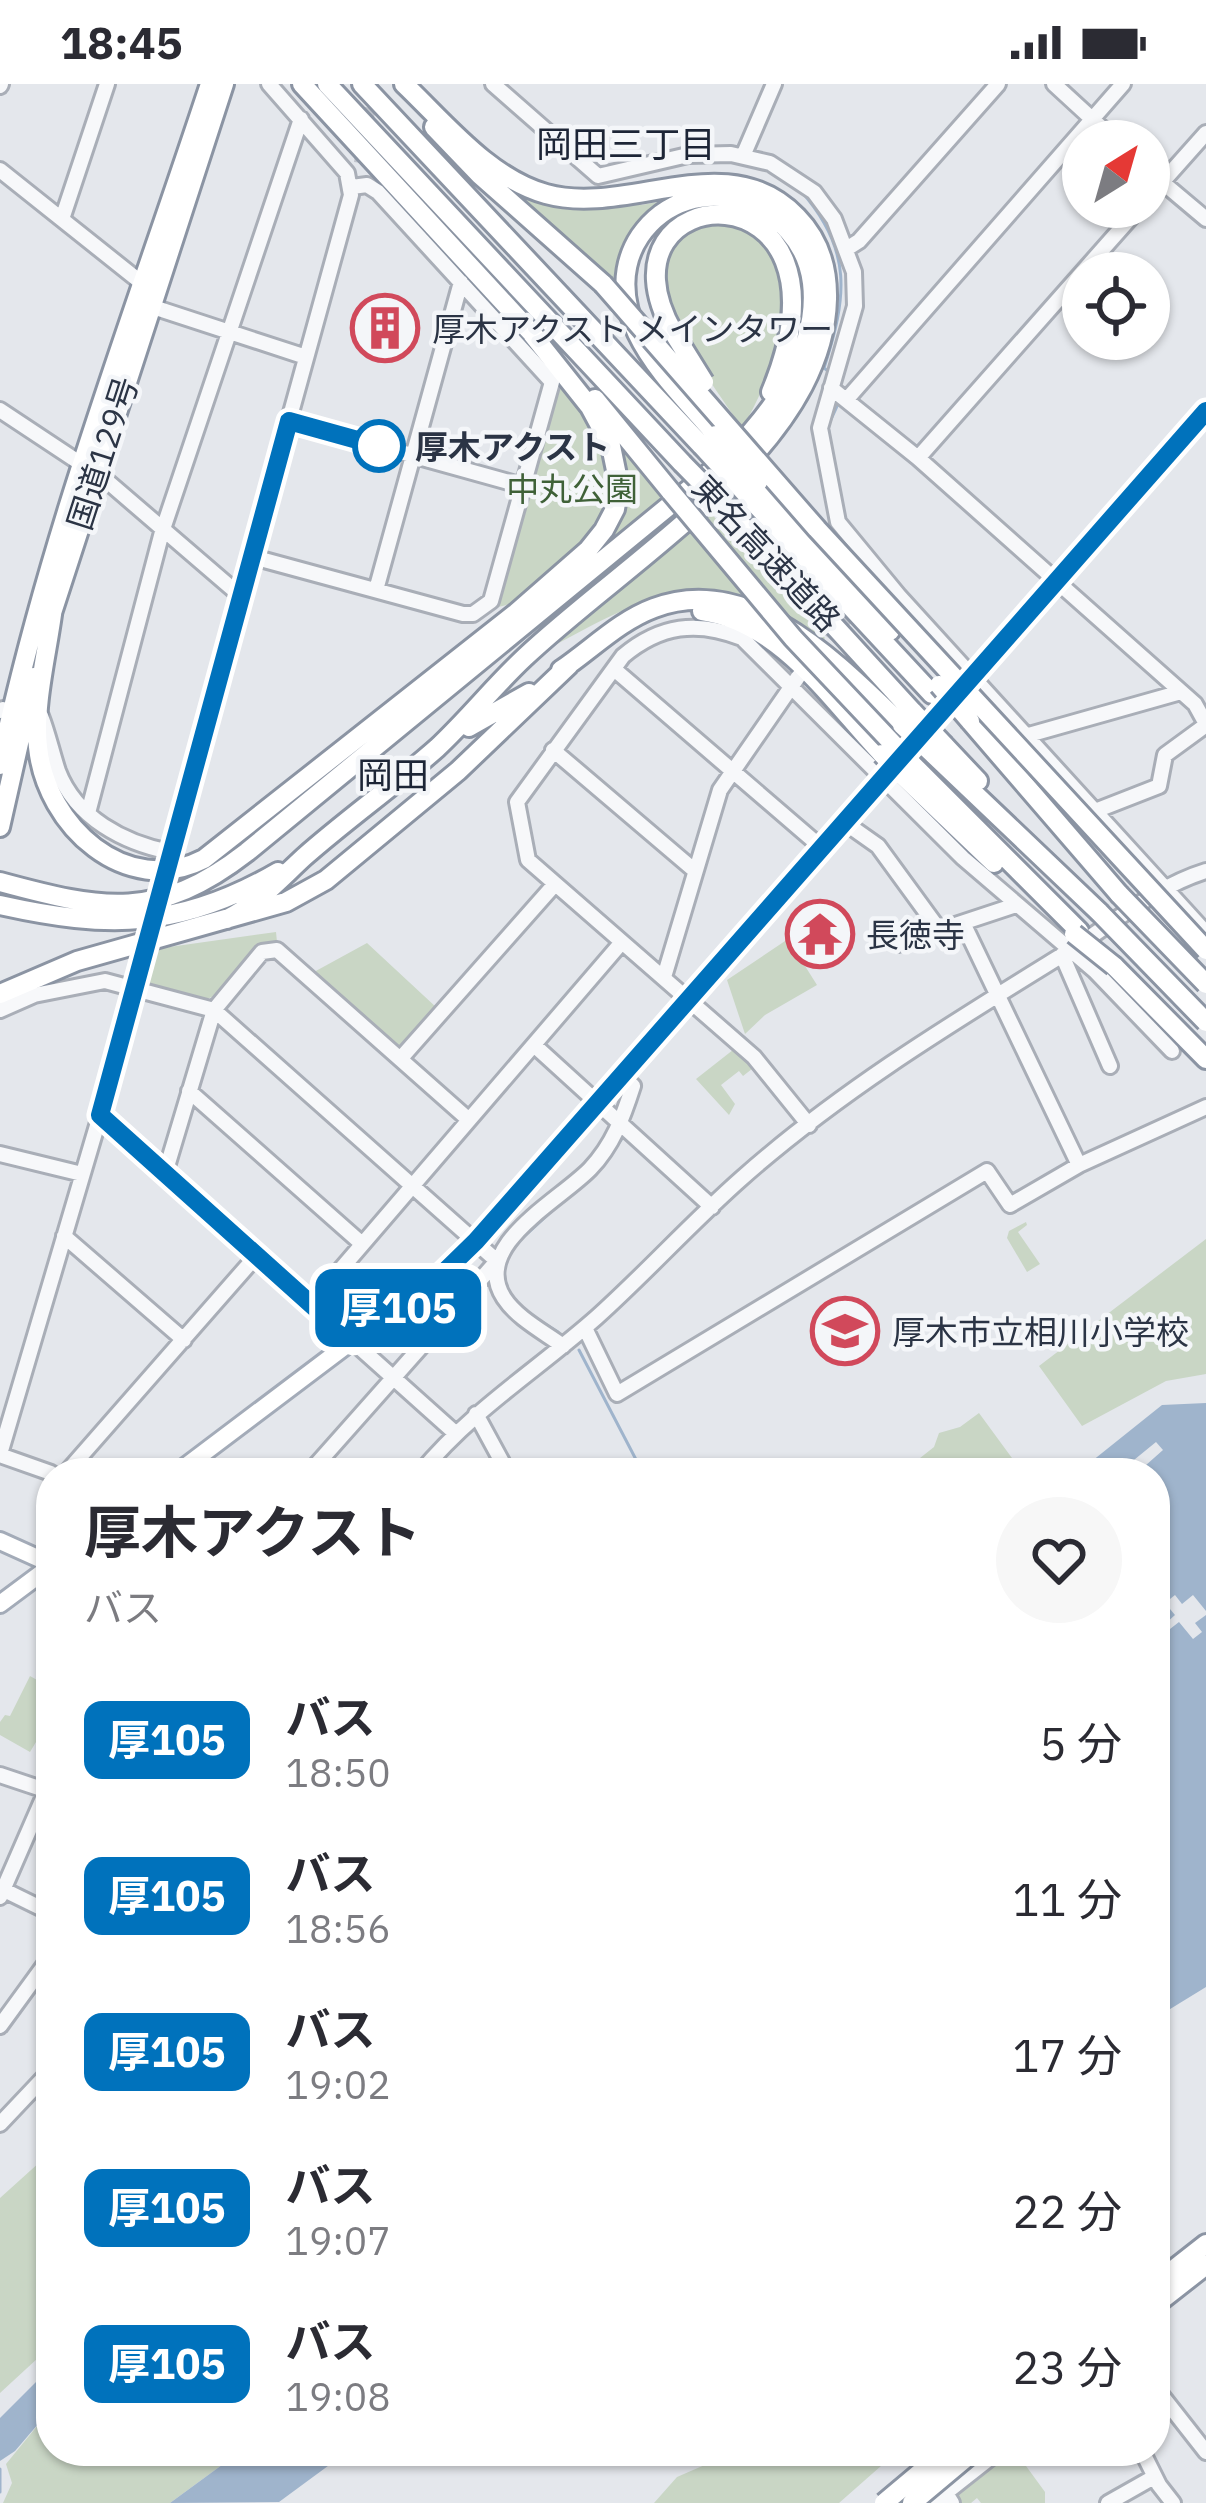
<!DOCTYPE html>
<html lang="ja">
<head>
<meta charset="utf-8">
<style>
	:root { --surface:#fff; --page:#f7f7f7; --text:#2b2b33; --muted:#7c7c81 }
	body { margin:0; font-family:"IBM Plex Sans","Noto Sans JP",sans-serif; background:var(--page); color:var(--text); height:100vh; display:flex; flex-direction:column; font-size:45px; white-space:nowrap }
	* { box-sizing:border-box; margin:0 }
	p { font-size:39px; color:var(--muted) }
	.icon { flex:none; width:66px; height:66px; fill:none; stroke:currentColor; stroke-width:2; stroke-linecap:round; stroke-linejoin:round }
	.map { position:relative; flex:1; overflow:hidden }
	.sheet { position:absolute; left:36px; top:1374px; width:1134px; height:1008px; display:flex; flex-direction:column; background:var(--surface); border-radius:48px; box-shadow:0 3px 9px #0004 }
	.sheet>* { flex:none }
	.badge { padding:0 24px; border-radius:18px; font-size:42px; line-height:78px }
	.needle { width:78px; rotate:37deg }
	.controls { position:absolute; left:1062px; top:36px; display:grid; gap:24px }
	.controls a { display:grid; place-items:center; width:108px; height:108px; border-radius:50%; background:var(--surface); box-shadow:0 3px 9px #0004; font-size:60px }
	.map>.badge { position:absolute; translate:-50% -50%; box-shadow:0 0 0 6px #fff }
	.round { display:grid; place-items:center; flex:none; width:126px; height:126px; border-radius:63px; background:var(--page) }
	.overview { display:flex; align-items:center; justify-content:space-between; height:204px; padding:0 48px }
	h1 { font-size:57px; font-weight:700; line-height:90px }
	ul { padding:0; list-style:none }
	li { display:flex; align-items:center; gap:36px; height:156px; padding:0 48px }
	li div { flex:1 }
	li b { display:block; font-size:45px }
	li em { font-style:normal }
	li .badge { min-width:132px; font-weight:700; text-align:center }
	.status { display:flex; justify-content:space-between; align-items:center; height:84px; padding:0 60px; background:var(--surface); direction:ltr }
	.status svg { height:33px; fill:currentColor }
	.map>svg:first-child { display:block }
</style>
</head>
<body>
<div class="status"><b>18:45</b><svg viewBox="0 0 49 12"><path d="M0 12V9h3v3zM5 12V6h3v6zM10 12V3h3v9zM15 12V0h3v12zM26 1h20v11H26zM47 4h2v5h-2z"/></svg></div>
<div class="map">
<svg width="1206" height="2419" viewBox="0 0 1206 2419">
	<rect width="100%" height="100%" fill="#e4e7ec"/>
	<path fill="#c9d6c5" d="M489,88l20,13 133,20 40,-8 -28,14 -35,82z
		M724,138c11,4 26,8 35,15 52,43 11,146 -17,191 -34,-52 -145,-191 -18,-206z
		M558,295c28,31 70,90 50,133 -10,23 -32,39 -50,55 -19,16 -36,37 -61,40z
		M615,352l54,64 -145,112 67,-58 36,-68 -1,-18z
		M706,424l119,130 -2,3c-16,-11 -31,-23 -48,-32 -83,-46 -158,3 -231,42z
		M276,848l1,10 -17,2 -48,53 -8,3 -53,-16 -4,-7 8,-28z
		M788,855l29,46 -52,30 -20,19 -18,-54z
		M367,859l70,65 -33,37 -8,1 -82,-74z
		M738,962l19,19 -14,11 -4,-5 -18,14 14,19 -6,11 -33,-36z
		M1026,1138l1,3 -9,7 22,32 -13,8 -20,-34 2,-7z
		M1206,1155v135l-40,7 -84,45 -43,-60z
		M979,1329l44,60h-122l33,-26 5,-14 21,-6z
		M30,1592l21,12v42l-6,-3 -15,25 -30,-17v-13l5,-7 5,1z
		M51,2068v194l-51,47v-195z
		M51,2325v42h190l-71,52h-167l9,-20 -6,-19z
		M737,2367h161l-59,52h-185l23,-26z
		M1008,2367h7l30,41v11h-64l-4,-5 -6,5h-12l-3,-10z"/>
	<path fill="#9fb4cc" d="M1206,1319v208l-13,-16 -11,9 -7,-9 -10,8 10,12 -10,9 5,5 9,-7 14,17 9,-7 -7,-9 11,-8v372l-44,27 3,6 -10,6v-139c10,-29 8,-61 0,-91v-219l3,-3 -3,-11 8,-7 -8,-11v-72h-18l26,-23 -7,-8 -38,31h-41l85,-68z
		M51,2283v42l-36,42 -15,10v-43z
		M241,2367h126l-35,12 -53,39 -109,1z"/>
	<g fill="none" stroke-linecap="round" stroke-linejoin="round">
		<path stroke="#9fb4cc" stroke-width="3" d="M801,107c52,59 46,106 23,177l4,3
			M835,389l-7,-47 11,-24
			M675,884l38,-131
			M600,1083l21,-27
			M516,1160l50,-46
			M526,1228l32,20
			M579,1266l64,123
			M0,2385v23"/>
		<path stroke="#bfc3cb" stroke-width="14" stroke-dasharray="14 7" stroke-linecap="butt" d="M361,79l10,-74
			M816,571l43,-53
			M144,862l23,-82"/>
		<g stroke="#a9aeb7" stroke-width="20">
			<path id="minor" d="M493,0l105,92 90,-21 43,-1 39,9 44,29 20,27 20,53 1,34 -35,122 18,94 61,74 307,337
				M1054,0l62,57
				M0,2l1,-2
				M743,72l31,-72
				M0,86l143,114
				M1149,87l57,48
				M1149,113l57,-64
				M62,135l45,-135
				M848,164l11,-7 139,-157
				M150,222l156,51
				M831,304l87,70 277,246 11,20
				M848,314l275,-314
				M0,326l107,71 136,117
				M289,337l234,65
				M918,374l222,-251
				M253,473l210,57h10l18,-13 61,-219 -174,-190 -11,-7 -15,2
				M376,506l85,-308
				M614,585l208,179
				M0,627l3,-2
				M41,632c7,18 11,37 17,55 18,47 66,72 112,81
				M1025,652l156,-44
				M553,666l141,120
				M1095,727l64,-25 6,-31 41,-30
				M88,729l74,-281 139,-413
				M844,738l34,24 62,85
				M168,775l183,-664 -4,-22 -78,-89
				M964,841l115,240
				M898,860l118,-39
				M1062,871l48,111
				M664,893l56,-187 78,-113
				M0,926l34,-15 71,-14 109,29 283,251 -188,212
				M534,961l178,162
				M401,974l154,-174
				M189,1007l172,152
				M100,1031l354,317
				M809,1041l-55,-68 -226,-197 -11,-58 106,-146c37,-31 74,-36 119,-18l221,220 132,113 77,80
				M0,1070l82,20
				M166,1086l48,-160 48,-58 15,-2 192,170
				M64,1152l120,104
				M311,1220l311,-362
				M585,1244l32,66 370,-223 23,34 69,-40 127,-58
				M563,1262c-19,-14 -46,-28 -59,-48 -34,-52 55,-97 86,-129 23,-24 33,-52 43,-83l-11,-10
				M476,1330l32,59
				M0,1370l133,-450 8,-50
				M0,1371l51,18
				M66,1389l192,-219
				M420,1389c53,-64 116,-102 177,-156 50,-45 95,-95 145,-139 98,-87 212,-156 322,-224 46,-28 90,-67 142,-83
				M0,1691l51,17
				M0,1804l51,25
				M0,1813l51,-117
				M0,1942l51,-70
				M0,2040l51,-54
				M1155,2303l51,65
				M920,2367l32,52
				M1142,2367l17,34 14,18
				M933,2419l66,-52
				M1108,2419l46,-26"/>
		</g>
		<g stroke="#a3abb8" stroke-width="22">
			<path id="major" d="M177,1389l277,-209 752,-853
				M0,1457l51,23
				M0,1520l51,-38"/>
		</g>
		<g stroke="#8b94a3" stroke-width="24">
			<path id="highway" d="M302,0l237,257
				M327,0l355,379
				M362,0l340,362
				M434,43l46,48 123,109
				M673,248c-88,-156 196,-176 98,60
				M595,315l76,93
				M758,398l132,149
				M746,410l186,200
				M729,427l184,201
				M53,523c-5,42 -20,98 -15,140 8,79 88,152 166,112l312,-246 72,-63 16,-20 11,-21 4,-24 -8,-39 -21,-39 -58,-73
				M702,527c79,11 129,89 180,143
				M51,532l173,-532
				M561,586c31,-21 58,-49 93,-62 97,-37 185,57 248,117
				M970,637l149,173
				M469,643l60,-34
				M944,661l34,36
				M933,670l166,158
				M912,680l167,167
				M0,681c49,-232 136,-456 210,-681
				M902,691l92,88
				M0,743l34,-150
				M0,798c103,28 158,39 247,-30l478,-392c45,-45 95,-108 87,-177 -10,-83 -121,-120 -172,-47 -20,30 -18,65 -3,97 18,38 52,70 79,102
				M0,821c108,24 180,24 278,-33
				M227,835c31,-15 52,-39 77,-62 43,-38 90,-71 133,-109 31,-29 57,-62 88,-91 86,-81 223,-166 278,-271 27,-52 39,-123 -6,-169 -70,-73 -168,0 -251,-23 -57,-16 -101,-71 -142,-110
				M1114,882l92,93
				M0,910l77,-33 209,-59 40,-22 132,-109 111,-106
				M1155,2200l51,-40
				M1155,2221l51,-40"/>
		</g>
		<use href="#minor" stroke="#f7f8fa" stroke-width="14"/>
		<use href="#major" stroke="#fff" stroke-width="16"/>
		<use href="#highway" stroke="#fff" stroke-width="18"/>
		<g stroke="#8b94a3" stroke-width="24" stroke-linecap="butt">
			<path id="highway-bridge" d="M603,200l214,245 389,421
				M673,248l31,50
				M716,351l42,47
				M702,362l44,48
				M682,379l47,48
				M671,408l122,146 119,126
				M939,601l31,36
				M913,628l31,33
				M902,641l31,29
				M882,670l20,21
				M1119,810l87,90
				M1099,828l107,110
				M1074,850l40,32
				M884,2419l62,-52
				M912,2419l62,-52"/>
		</g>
		<use href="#highway-bridge" stroke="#fff" stroke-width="18"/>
	</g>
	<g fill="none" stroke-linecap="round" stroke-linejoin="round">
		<g stroke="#fff" stroke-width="27">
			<path id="line" d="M379,362l-90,-25 -189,694 253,227 82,-61 41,-40 730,-830"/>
		</g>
		<use href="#line" stroke="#0072bc" stroke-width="18"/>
	</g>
	<defs>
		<g id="building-ring" transform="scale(3.45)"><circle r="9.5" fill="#f4f6f9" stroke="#d1495b" stroke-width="1.5"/><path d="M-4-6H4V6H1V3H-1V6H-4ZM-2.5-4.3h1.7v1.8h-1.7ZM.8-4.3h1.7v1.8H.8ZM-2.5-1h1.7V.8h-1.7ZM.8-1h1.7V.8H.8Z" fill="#d1495b"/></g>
		<g id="temple-ring" transform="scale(3.45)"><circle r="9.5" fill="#f4f6f9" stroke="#d1495b" stroke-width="1.5"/><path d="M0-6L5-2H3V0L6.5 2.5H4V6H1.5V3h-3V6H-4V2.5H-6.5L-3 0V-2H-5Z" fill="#d1495b"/></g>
		<g id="school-ring" transform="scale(3.45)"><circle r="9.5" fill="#f4f6f9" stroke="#d1495b" stroke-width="1.5"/><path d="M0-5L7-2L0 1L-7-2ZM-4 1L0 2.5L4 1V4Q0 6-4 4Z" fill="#d1495b"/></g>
	</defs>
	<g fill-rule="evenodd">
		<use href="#building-ring" x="385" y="244"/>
		<use href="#temple-ring" x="820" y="850"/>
		<use href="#school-ring" x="845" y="1247"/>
	</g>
	<circle fill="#fff" stroke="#0072bc" stroke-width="6" cx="379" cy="362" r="24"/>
	<g text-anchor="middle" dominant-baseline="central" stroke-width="9" stroke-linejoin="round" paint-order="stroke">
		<g font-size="33" fill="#2b3445" stroke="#f4f6f9" text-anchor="start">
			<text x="432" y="244">厚木アクスト メインタワー</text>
			<text x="866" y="850">長徳寺</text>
			<text x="892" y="1247">厚木市立相川小学校</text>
		</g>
		<g font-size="33" font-weight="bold" fill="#2b3445" stroke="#f4f6f9" text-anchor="start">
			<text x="415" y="362">厚木アクスト</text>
		</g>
		<g font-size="33" fill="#2b3445" stroke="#f4f6f9">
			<text transform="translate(102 369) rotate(-72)">国道129号</text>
			<text transform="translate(767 469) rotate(47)">東名高速道路</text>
		</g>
		<g font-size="33" fill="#3f6138" stroke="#f4f6f9">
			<text x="572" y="404">中丸公園</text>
		</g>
		<g font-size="36" fill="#1d2536" stroke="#f4f6f9">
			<text x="626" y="59">岡田三丁目</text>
			<text x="393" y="690">岡田</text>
		</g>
	</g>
</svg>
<div class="controls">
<a><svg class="needle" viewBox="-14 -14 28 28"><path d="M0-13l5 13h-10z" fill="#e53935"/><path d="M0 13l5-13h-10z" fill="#7c7c81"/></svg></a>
<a><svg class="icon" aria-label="locate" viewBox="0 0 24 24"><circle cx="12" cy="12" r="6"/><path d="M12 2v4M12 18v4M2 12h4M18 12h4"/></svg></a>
</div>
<b class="badge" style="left:398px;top:1224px;background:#0072bc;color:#fff">厚105</b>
<section class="sheet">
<div class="overview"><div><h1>厚木アクスト</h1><p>バス</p></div><a class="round"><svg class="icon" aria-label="heart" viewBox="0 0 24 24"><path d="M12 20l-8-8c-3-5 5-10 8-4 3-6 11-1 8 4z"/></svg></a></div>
<ul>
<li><span class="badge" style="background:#0072bc;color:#fff">厚105</span><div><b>バス</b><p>18:50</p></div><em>5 分</em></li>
<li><span class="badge" style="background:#0072bc;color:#fff">厚105</span><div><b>バス</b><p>18:56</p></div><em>11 分</em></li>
<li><span class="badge" style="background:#0072bc;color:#fff">厚105</span><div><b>バス</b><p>19:02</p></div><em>17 分</em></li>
<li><span class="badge" style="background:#0072bc;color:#fff">厚105</span><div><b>バス</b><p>19:07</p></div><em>22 分</em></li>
<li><span class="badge" style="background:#0072bc;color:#fff">厚105</span><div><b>バス</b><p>19:08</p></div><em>23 分</em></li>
</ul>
</section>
</div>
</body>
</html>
